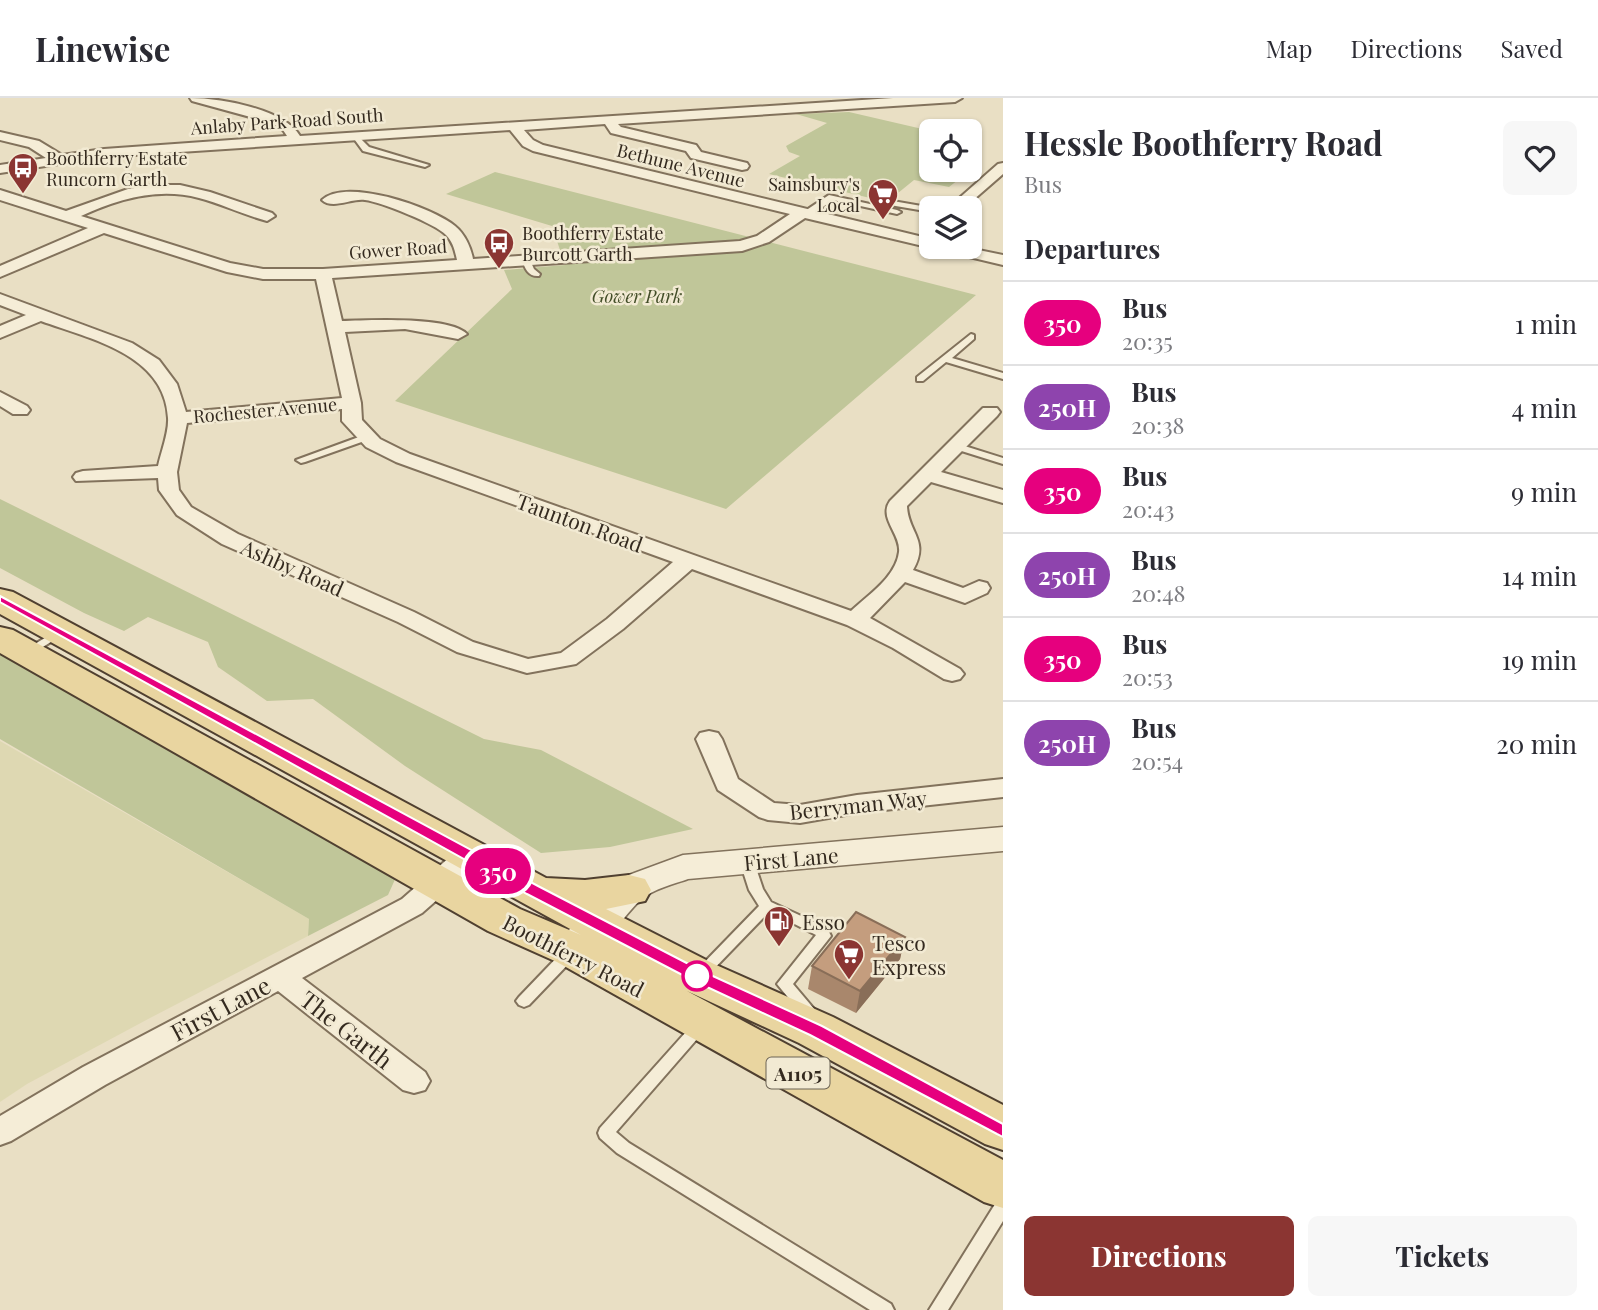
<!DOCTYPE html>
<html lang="en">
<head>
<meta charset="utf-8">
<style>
	:root { --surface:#fff; --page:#f7f7f7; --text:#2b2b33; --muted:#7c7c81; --line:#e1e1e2; --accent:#8b3532 }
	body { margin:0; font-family:"Playfair Display",serif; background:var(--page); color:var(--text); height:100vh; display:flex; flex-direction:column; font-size:26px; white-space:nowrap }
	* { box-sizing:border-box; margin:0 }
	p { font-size:23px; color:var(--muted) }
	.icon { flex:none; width:38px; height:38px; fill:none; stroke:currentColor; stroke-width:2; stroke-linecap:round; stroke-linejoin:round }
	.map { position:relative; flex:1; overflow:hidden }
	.details { display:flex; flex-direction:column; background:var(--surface); width:595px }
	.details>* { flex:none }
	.badge { padding:0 14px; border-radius:23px; font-size:24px; line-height:46px }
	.fabs { position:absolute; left:919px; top:21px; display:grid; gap:14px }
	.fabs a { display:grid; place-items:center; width:63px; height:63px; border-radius:10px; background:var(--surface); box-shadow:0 2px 5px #0004; font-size:35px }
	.map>.badge { position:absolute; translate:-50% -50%; box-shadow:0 0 0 4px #fff }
	h2 { padding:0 21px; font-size:26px; line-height:63px }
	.round { display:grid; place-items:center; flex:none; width:74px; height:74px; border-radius:10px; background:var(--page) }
	.headline { display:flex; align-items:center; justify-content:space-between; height:119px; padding:0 21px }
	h1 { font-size:33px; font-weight:700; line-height:52px }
	.primary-button { display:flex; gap:14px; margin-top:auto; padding:14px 21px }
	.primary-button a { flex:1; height:80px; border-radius:10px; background:var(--accent); color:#fff; font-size:28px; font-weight:700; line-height:80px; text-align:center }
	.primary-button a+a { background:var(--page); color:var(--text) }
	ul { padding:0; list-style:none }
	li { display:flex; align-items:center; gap:21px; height:84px; padding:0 21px; border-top:2px solid var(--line) }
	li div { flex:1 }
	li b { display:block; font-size:26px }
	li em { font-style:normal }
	li .badge { min-width:77px; font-weight:700; text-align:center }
	header { display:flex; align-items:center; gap:42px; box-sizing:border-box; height:98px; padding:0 35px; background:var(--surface); border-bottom:2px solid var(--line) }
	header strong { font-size:33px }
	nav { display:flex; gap:38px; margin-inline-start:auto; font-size:24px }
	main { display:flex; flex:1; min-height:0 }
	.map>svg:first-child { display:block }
</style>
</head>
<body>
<header>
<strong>Linewise</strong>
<nav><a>Map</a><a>Directions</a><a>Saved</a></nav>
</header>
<main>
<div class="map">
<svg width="1003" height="1212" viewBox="0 0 1003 1212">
	<rect width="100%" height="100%" fill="#e9dfc4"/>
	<path fill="#ded8b2" d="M0,643l309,178 -1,17 -158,82 -123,66 -27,18z"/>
	<path fill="#c0c699" d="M849,14l82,19v38l-5,4 32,7 -9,7 -35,-7 -27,22 -118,-28 31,-18 -11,-4 -3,-6 41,-23 -31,-9z
		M495,74l481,123 -250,214 -331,-108 117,-112 -8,-19 61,-5 -13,-39 -106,-32z
		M0,401l484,240 57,11 152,79 -83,18 -69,6 -136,-87 -92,-67 -46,2 -49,-34 -10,-25 -60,-25 -24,14 -40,-18 -84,-45z
		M0,551l397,226 -9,20 -80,41 1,-17 -309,-180z"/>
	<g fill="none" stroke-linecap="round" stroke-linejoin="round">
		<g stroke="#82725c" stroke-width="4">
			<path id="service" d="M353,37h4l12,12 60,18 -4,2 -62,-16 -11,-15z
				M829,97l68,15 4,2 -4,2 -64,-14 -25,17h-6v-4z
				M884,102h3l46,8h-2v4l-47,-8z
				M523,160h6l5,11 6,5 -1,2c-11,1 -14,-8 -17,-16z
				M971,236l3,1v4l-22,19 51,15v6l-57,-17 -23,19h-6v-4z
				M367,336l3,1v4l-65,23 -4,1 -5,-3z
				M955,345l48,15v6l-51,-16 -2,-2z
				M58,532l4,1 2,2 -2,2 -32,20 -4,2 -6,-4z
				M747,759l5,2 2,3 9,27 8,13 56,26 4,8 -38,48 22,26 3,4 -3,4 -5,2 -5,-2 -28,-34 39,-49 -45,-23 -4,2 -61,63 -5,1 -5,-1 -2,-4 65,-67 -10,-16 -9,-28 2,-3z
				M570,850l5,1 2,4 -2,4 -46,48 -5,2 -5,-2 -3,-4 3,-4 46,-48z
				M699,923l5,2 3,4 -3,4 -88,101 13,11 262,161 3,6h-24l-253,-157 -17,-15 -2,-5 2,-5 94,-105z
				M1003,1101v22l-55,89h-19l68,-109z"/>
		</g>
		<g stroke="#82725c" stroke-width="4">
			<path id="minor" d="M190,0c31,0 94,11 110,38l593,-38h69l-7,4 -337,22 3,3 75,18 5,7 46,11 2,3 -2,3 -5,1 -51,-12 -5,-7 -75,-18 -6,-9 -81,6 9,10 10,5 388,94v8h33l39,8v10l-198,-47 -36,24 -27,9 -410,27 10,43c26,-1 108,-5 125,13l-9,5 -53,-10 -60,3 16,71 1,17 18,19 30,15 441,157c17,-16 45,-34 48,-59 2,-18 -21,-34 -9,-51l93,-93h14l3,4 -3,4 -56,56 62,18v13l-72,-21 -24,24c1,27 23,34 6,64l50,18 16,-7 8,2 3,5 -3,5 -22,10 -60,-21 -35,36 90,51 4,5 -4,5 -8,2 -8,-2 -51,-31 -46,-23 -155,-56 -69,60 -47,35 -49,9 -70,-21 -59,-30 -176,-78 -45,-29 -18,-25 -1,-12 -82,3 -3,-4 3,-4 7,-2 75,-5c3,-14 11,-34 10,-48 -3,-64 -78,-79 -127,-97l-41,17v-12l26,-11 -26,-10v-11l132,49 27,17 18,24 9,28 156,-14 -26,-119h-53l-36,-7 -123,-39 -104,44v-11l88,-38 -88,-28v-10l66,21 62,-22 26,-4h26l30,7 62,21 3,3 -8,5c-23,-6 -45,-17 -68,-23 -41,-11 -81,1 -118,18l149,47 33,6h60l134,-9c-2,-9 -4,-18 -11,-25 -10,-11 -65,-33 -81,-35 -14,-2 -32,10 -43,0 24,-23 110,7 133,26 10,8 16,22 18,33l267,-18 17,-5 33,-22 -257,-63 -10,-5 -13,-16 -406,27 -104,16v-8l46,-7 -17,-11 -29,-7v-8l39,9 23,14 42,-6 183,-13 -4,-6 -11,-7 -80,-22zM342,311v12l24,26 30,15 277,100 -66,57 -46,34 -33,6 -55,-17 -59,-30 -176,-78 -47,-27 -12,-17 -2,-18 10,-49z
				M1003,65v11l-39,34h-16l50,-44z
				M0,294l27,14 3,4 -3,4h-14l-13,-8z
				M709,633l9,2 4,6 16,40 36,24 26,2 57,-10 146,-16v18l-146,16 -57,10 -32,-3 -9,-3 -41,-27 -22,-51 4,-6z
				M470,748l10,2 4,7 -4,7 -58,51 -120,65 123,94 5,9 -5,9 -11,3 -11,-3 -125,-99 -173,94 -94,56 -11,4v-29l83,-49 319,-168 58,-51z"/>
		</g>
		<g stroke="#82725c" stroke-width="3">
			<path id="tertiary" d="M1003,729v24l-315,28c-14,5 -34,10 -45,19 -25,20 -39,63 -75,53l-6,-10 6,-10 50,-52 65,-24z"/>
		</g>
		<g stroke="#504030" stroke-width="4">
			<path id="primary" d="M0,491l13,3 533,286 39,2 44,-5 16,4 6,11 -6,11 -39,8 108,55 119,53 170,88v45l-18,-6 -186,-101 -112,-52 316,169v48l-19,-6 -427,-240 -69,-31 -488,-278v-26l13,3 507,279 61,26 -581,-321z"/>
		</g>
		<use href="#service" fill="#f5edd7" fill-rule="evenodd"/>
		<use href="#minor" fill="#f5edd7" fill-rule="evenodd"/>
		<use href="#tertiary" fill="#f5edd7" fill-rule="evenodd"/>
		<use href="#primary" fill="#e9d5a0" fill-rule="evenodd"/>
	</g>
	<path fill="#a9876c" d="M905,839l-5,22 -44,54 -48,-24 4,-23z"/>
	<path fill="#896e58" d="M905,839l-5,22 -44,54 4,-22z"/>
	<path fill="#c49d7e" stroke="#896e58" stroke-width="2" d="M856,814l49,25 -45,54 -48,-25z"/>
	<path fill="#e6007e" stroke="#fff" stroke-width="2" d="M0,498l538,290 166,86 118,54 181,98v13l-6,-3 -187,-99 -118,-55 -165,-86 -527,-292z"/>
	<defs>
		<g id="bus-pin" transform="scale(1.575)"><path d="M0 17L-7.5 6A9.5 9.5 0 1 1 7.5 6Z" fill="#8b3532" stroke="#f2ead3"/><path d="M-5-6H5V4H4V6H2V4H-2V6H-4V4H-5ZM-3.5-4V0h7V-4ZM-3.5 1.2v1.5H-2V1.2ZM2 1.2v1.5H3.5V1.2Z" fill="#fff"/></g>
		<g id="supermarket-pin" transform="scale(1.575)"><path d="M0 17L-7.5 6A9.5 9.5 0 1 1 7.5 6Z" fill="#8b3532" stroke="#f2ead3"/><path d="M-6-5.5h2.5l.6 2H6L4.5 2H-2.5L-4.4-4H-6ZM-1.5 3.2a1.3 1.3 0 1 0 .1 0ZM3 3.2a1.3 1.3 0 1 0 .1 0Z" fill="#fff"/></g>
		<g id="fuel-pin" transform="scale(1.575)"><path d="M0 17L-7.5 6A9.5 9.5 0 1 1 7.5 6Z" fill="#8b3532" stroke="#f2ead3"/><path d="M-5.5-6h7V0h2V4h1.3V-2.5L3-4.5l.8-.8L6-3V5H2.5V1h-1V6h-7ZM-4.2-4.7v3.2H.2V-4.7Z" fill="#fff"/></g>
	</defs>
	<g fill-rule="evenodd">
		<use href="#bus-pin" x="23" y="70"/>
		<use href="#supermarket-pin" x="883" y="96"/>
		<use href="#bus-pin" x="499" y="145"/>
		<use href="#fuel-pin" x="779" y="823"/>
		<use href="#supermarket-pin" x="849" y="856"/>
	</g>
	<circle fill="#fff" stroke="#e6007e" stroke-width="3.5" cx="697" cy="878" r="14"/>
	<g text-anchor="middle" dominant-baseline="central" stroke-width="5" stroke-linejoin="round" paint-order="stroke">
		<g font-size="18" fill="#342a1f" stroke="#f2ead3">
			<text transform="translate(287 23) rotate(-4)">Anlaby Park Road South</text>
			<text transform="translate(681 67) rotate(14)">Bethune Avenue</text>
			<text transform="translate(398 151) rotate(-4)">Gower Road</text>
			<text transform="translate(265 312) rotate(-5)">Rochester Avenue</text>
		</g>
		<g font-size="18" fill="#342a1f" stroke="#f2ead3" text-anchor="start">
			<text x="46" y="60">Boothferry Estate<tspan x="46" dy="21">Runcorn Garth</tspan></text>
			<text x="860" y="86" text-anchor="end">Sainsbury's<tspan x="860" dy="21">Local</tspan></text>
			<text x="522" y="135">Boothferry Estate<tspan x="522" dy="21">Burcott Garth</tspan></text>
		</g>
		<g font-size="18" font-style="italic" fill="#434e28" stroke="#f2ead3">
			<text x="637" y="198">Gower Park</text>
		</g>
		<rect fill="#f2ead3" stroke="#6d6455" stroke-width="2" x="766.5" y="959.5" width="63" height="31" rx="5"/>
		<g font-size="19" font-weight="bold" fill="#342a1f">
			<text x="798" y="975">A1105</text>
		</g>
		<g font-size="21" fill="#342a1f" stroke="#f2ead3">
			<text transform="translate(580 424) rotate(20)">Taunton Road</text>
			<text transform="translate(293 469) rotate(24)">Ashby Road</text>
			<text transform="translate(858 706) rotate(-6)">Berryman Way</text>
			<text transform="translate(791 760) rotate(-5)">First Lane</text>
			<text transform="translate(574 857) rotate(27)">Boothferry Road</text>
		</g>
		<g font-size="21" fill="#342a1f" stroke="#f2ead3" text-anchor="start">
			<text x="802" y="823">Esso</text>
			<text x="872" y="844">Tesco<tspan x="872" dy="24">Express</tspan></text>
		</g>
		<g font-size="24" fill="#342a1f" stroke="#f2ead3">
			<text transform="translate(220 910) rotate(-28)">First Lane</text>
			<text transform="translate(347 931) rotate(38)">The Garth</text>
		</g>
	</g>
</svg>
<div class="fabs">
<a><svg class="icon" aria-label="locate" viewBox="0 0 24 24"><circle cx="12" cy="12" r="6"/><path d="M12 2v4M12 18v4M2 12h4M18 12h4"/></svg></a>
<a><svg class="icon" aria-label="layers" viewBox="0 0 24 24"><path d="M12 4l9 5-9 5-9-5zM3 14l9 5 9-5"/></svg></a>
</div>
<b class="badge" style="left:498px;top:773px;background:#e6007e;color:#fff">350</b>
</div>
<section class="details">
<div class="headline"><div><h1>Hessle Boothferry Road</h1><p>Bus</p></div><a class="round"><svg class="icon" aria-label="heart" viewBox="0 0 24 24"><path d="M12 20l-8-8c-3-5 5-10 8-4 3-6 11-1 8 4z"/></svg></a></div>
<h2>Departures</h2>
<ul>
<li><span class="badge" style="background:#e6007e;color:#fff">350</span><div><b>Bus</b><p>20:35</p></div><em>1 min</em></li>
<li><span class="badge" style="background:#8e44ad;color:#fff">250H</span><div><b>Bus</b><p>20:38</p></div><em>4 min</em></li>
<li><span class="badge" style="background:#e6007e;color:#fff">350</span><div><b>Bus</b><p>20:43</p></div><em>9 min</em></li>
<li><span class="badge" style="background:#8e44ad;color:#fff">250H</span><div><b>Bus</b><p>20:48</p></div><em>14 min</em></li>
<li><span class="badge" style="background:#e6007e;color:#fff">350</span><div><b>Bus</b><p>20:53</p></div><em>19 min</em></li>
<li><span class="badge" style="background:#8e44ad;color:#fff">250H</span><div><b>Bus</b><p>20:54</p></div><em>20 min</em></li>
</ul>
<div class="primary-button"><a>Directions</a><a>Tickets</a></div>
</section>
</main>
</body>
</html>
